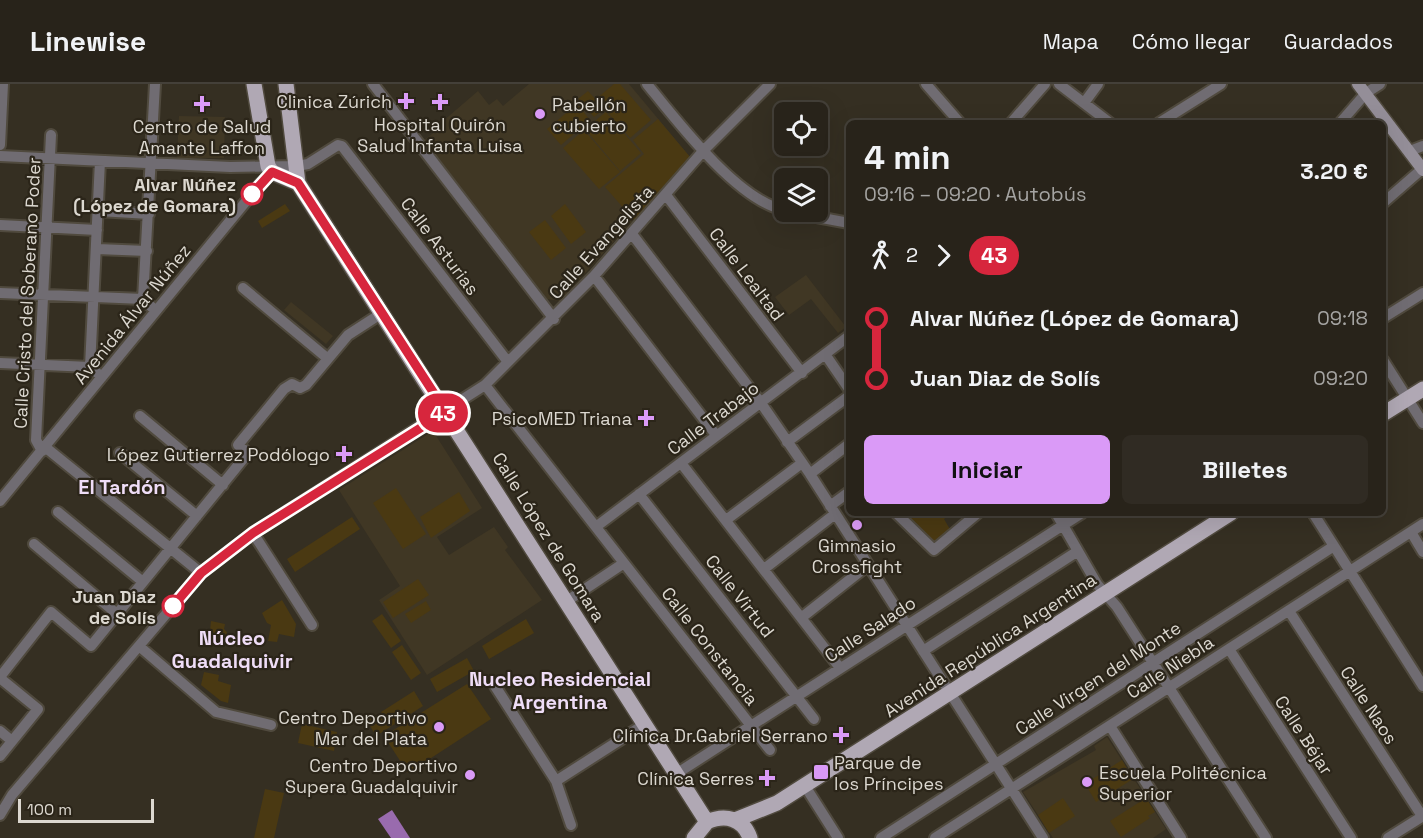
<!DOCTYPE html>
<html lang="es">
<head>
<meta charset="utf-8">
<style>
	:root { --surface:#28231a; --page:#302b23; --text:#f1f3f6; --muted:#a5a4a2; --line:#444039; --accent:#da9af7 }
	body { margin:0; font-family:"Space Grotesk",sans-serif; background:var(--page); color:var(--text); height:100vh; display:flex; flex-direction:column; font-size:22px; white-space:nowrap }
	* { box-sizing:border-box; margin:0 }
	p { font-size:20px; color:var(--muted) }
	.icon { flex:none; width:33px; height:33px; fill:none; stroke:currentColor; stroke-width:2; stroke-linecap:round; stroke-linejoin:round }
	.map { position:relative; flex:1; overflow:hidden }
	.drawer { position:absolute; left:846px; top:36px; width:540px; height:396px; display:flex; flex-direction:column; background:var(--surface); border-radius:9px; box-shadow:0 6px 24px #0002,0 0 0 2px var(--line) }
	.drawer>* { flex:none }
	.badge { padding:0 12px; border-radius:20px; font-size:21px; line-height:39px }
	.fabs { position:absolute; left:774px; top:18px; display:grid; gap:12px }
	.fabs a { display:grid; place-items:center; width:54px; height:54px; border-radius:9px; background:var(--surface); box-shadow:0 6px 24px #0002,0 0 0 2px var(--line); font-size:30px }
	.scale { position:absolute; left:18px; bottom:15px; width:136px; box-sizing:border-box; padding-left:6px; border:3px solid #dcd8d0; border-top:0; font-size:16px; line-height:21px; white-space:nowrap; color:#dcd8d0; -webkit-text-stroke:4px #2b2519; paint-order:stroke }
	.map>.badge { position:absolute; translate:-50% -50%; box-shadow:0 0 0 3px #fff }
	.legs { display:flex; align-items:center; gap:9px; height:66px; padding:0 18px; font-size:20px }
	.legs p { margin-inline-start:auto }
	.head { display:flex; align-items:center; justify-content:space-between; height:102px; padding:0 18px }
	h1 { font-size:33px; font-weight:800; line-height:45px }
	.primary-button { display:flex; gap:12px; margin-top:auto; padding:12px 18px }
	.primary-button a { flex:1; height:69px; border-radius:9px; background:var(--accent); color:#111; font-size:24px; font-weight:800; line-height:69px; text-align:center }
	.primary-button a+a { background:var(--page); color:var(--text) }
	ul { padding:0 18px; list-style:none }
	li { display:flex; align-items:center; gap:21px; height:60px; font-size:22px }
	li i { display:grid; place-items:center; width:9px; height:100%; margin:0 8px; background:currentColor }
	li i::after { content:''; width:15px; height:15px; margin:-8px; border:4px solid; border-radius:50%; background:var(--surface) }
	li p { margin-inline-start:auto }
	li:first-child i { background:linear-gradient(#0000 50%,currentColor 0) }
	li:last-child i { background:linear-gradient(currentColor 50%,#0000 0) }
	header { display:flex; align-items:center; gap:36px; box-sizing:border-box; height:84px; padding:0 30px; background:var(--surface); border-bottom:2px solid var(--line) }
	header strong { font-size:28px }
	nav { display:flex; gap:33px; margin-inline-start:auto; font-size:21px }
	.map>svg:first-child { display:block }
</style>
</head>
<body>
<header>
<strong>Linewise</strong>
<nav><a>Mapa</a><a>Cómo llegar</a><a>Guardados</a></nav>
</header>
<div class="map">
<svg width="1423" height="754" viewBox="0 0 1423 754">
	<rect width="100%" height="100%" fill="#352f22"/>
	<path fill="#403724" d="M529,0h100l61,73 -130,144 -13,-2 -123,-159 20,-15 -2,-3 36,-31 11,14 8,-6 6,7z
		M179,32l46,1 -1,41h-47z
		M806,191l40,52 -8,6 -27,-34 -22,16 -14,-18z
		M291,218l42,34 -7,8 -42,-34z
		M433,347l49,77 -45,29 12,18 45,-28 14,20 -3,3 37,50 -115,75 -48,-75 21,-14 -61,-96z
		M1107,653l59,92 -13,9h-100l-30,-46 73,-42 -2,-4z"/>
	<path fill="#4a3912" d="M614,0h6l31,36 -21,18 -34,-39z
		M588,7l16,18 -10,8 -16,-18z
		M577,20l13,16 -29,25 -14,-16z
		M606,28l35,41 -21,18 -35,-42z
		M658,35l32,38 -56,63 -29,-33 39,-33 -11,-14z
		M584,46l36,42 -21,17 -36,-41z
		M285,120l5,7 -28,17 -4,-7z
		M565,120l21,28 -15,12 -20,-28z
		M545,136l21,28 -15,12 -22,-28z
		M396,404l30,46 -23,15 -30,-46z
		M459,408l11,19 -39,27 -11,-21z
		M900,429h46l1,4 -3,2 7,12 -12,12h-6z
		M352,433l8,12 -65,43 -8,-13z
		M418,495l11,16 -36,23 -10,-16z
		M282,516l14,24 -2,13 -15,-3 -2,8 -9,-1 3,-16 -4,-2 -5,-10z
		M426,517l5,9 -20,13 -6,-9z
		M382,530l19,27 -10,7 -19,-27z
		M526,535l8,14 -45,26 -7,-13z
		M211,537l14,3 -1,5 3,3 -2,12 -16,-3z
		M402,561l19,28 -10,7 -19,-28z
		M467,574l7,13 -37,21 -7,-13z
		M204,588l15,3 -1,6 13,4 -3,18 -7,-2 -20,-16z
		M467,600l24,35 -83,54 -24,-37z
		M414,607l9,15 -47,30 -9,-15 6,-4 2,3 7,-5 -1,-3z
		M302,640l35,8 -3,19 -36,-8z
		M1122,676l11,19 -37,23 -11,-18z
		M265,705l19,4 -10,45h-20z
		M1063,714l12,18 -26,17 -11,-18z
		M1146,714l9,14 -7,4 2,2 -29,19 -11,-16z"/>
	<path fill="#996bae" d="M392,726l18,28h-19l-13,-19z"/>
	<g fill="none" stroke-linecap="round" stroke-linejoin="round">
		<g stroke="#504a3e" stroke-width="14">
			<path id="minor" d="M373,0l181,235
				M647,0c30,37 90,116 137,126
				M926,0l34,39
				M1059,0l51,39
				M1084,19l14,-19
				M1011,39l34,-39
				M1159,39l62,-39
				M1340,39l26,-30 14,-9
				M0,61l3,-61
				M1410,67l13,-5
				M0,72l230,11 67,-1 11,-2 30,-19 4,1 166,216
				M100,77l-10,206 12,10
				M666,111l136,178
				M1383,119l39,-34
				M99,127l50,3
				M790,128l59,11
				M0,141l97,5
				M632,150l129,169 49,71 233,364
				M97,165l50,2
				M594,192l122,159
				M243,204l84,70
				M0,209l143,6 13,12
				M143,215l12,-215
				M1383,234l40,-25
				M825,270l24,35
				M1383,276l40,63
				M0,279l90,4
				M485,301l285,365
				M140,332l83,69
				M787,358l62,-46
				M45,363l156,126
				M42,367l-6,-11 15,-305
				M120,369l77,63
				M681,379l159,205
				M810,390l39,-30
				M639,410l175,225
				M0,417l261,-318 17,-16
				M830,422l19,-14
				M58,428l85,70
				M896,429l38,37 44,-37
				M1056,429l41,71 20,23 149,231
				M1313,429l110,173
				M726,436l76,-57
				M597,442l252,-190
				M1411,448l12,20
				M253,449l59,92
				M34,460l83,70
				M764,485l71,-55
				M567,517l57,-38
				M1289,527l133,205
				M801,534l66,-52
				M139,562l77,66 55,13
				M1229,565l122,189
				M923,567l155,-100
				M0,593l51,-65 40,34 157,-193 -10,-8 46,-56 8,-5 8,4 6,-3 42,-50 34,-22
				M0,594l38,31 -38,47
				M495,602l61,95 15,44
				M1110,642l71,112
				M0,647l12,10
				M676,690l406,-261
				M556,697l89,-57
				M805,702l33,52
				M0,731l12,-20 189,-222 52,-40 232,-148 109,-109 110,-126 66,-66
				M881,754l453,-292
				M935,754l488,-314
				M1388,754l35,-22"/>
		</g>
		<g stroke="#504a3e" stroke-width="15">
			<path id="secondary" d="M1358,0l65,86"/>
		</g>
		<g stroke="#504a3e" stroke-width="18">
			<path id="primary" d="M254,0l14,82 4,6 26,11
				M286,0l12,99 409,639
				M1383,330l40,-25
				M735,736l42,-17 454,-290
				M694,754l13,-16c18,-8 36,-4 43,16"/>
		</g>
		<use href="#minor" stroke="#706c72" stroke-width="10"/>
		<use href="#secondary" stroke="#948e98" stroke-width="12"/>
		<use href="#primary" stroke="#b0a8b4" stroke-width="15"/>
	</g>
	<g fill="none" stroke-linecap="round" stroke-linejoin="round">
		<g stroke="#fff" stroke-width="14">
			<path id="line-1" d="M173,522l28,-33 52,-40 193,-121 -148,-229 -26,-11 -20,22"/>
		</g>
		<use href="#line-1" stroke="#d7263d" stroke-width="9"/>
	</g>
	<g fill="#da9af7" stroke="#2b2519" stroke-width="2">
		<path d="M403 8h6v6h6v6h-6v6h-6v-6h-6v-6h6z"/>
		<path d="M437 9h6v6h6v6h-6v6h-6v-6h-6v-6h6z"/>
		<path d="M199 11h6v6h6v6h-6v6h-6v-6h-6v-6h6z"/>
		<circle cx="540" cy="30" r="6"/>
		<path d="M643 325h6v6h6v6h-6v6h-6v-6h-6v-6h6z"/>
		<path d="M341 361h6v6h6v6h-6v6h-6v-6h-6v-6h6z"/>
		<circle cx="857" cy="441" r="6"/>
		<circle cx="439" cy="643" r="6"/>
		<path d="M838 642h6v6h6v6h-6v6h-6v-6h-6v-6h6z"/>
		<rect x="813" y="680" width="16" height="16" rx="3"/>
		<circle cx="470" cy="691" r="6"/>
		<path d="M764 685h6v6h6v6h-6v6h-6v-6h-6v-6h6z"/>
		<circle cx="1087" cy="698" r="6"/>
	</g>
	<g fill="#fff" stroke="#d7263d" stroke-width="3">
		<circle cx="252" cy="110" r="10"/>
		<circle cx="173" cy="522" r="10"/>
	</g>
	<g text-anchor="middle" dominant-baseline="central" stroke-width="4.5" stroke-linejoin="round" paint-order="stroke">
		<g font-size="18" fill="#dcd8d0" stroke="#2b2519" text-anchor="end">
			<text x="392" y="17">Clinica Zúrich</text>
			<text x="552" y="20" text-anchor="start">Pabellón<tspan x="552" dy="21">cubierto</tspan></text>
			<text x="440" y="40" text-anchor="middle">Hospital Quirón<tspan x="440" dy="21">Salud Infanta Luisa</tspan></text>
			<text x="202" y="42" text-anchor="middle">Centro de Salud<tspan x="202" dy="21">Amante Laffon</tspan></text>
			<text x="632" y="334">PsicoMED Triana</text>
			<text x="330" y="370">López Gutierrez Podólogo</text>
			<text x="857" y="461" text-anchor="middle">Gimnasio<tspan x="857" dy="21">Crossfight</tspan></text>
			<text x="427" y="633">Centro Deportivo<tspan x="427" dy="21">Mar del Plata</tspan></text>
			<text x="828" y="651">Clínica Dr.Gabriel Serrano</text>
			<text x="834" y="678" text-anchor="start">Parque de<tspan x="834" dy="21">los Príncipes</tspan></text>
			<text x="458" y="681">Centro Deportivo<tspan x="458" dy="21">Supera Guadalquivir</tspan></text>
			<text x="1099" y="688" text-anchor="start">Escuela Politécnica<tspan x="1099" dy="21">Superior</tspan></text>
			<text x="754" y="694">Clínica Serres</text>
		</g>
		<g font-size="18" font-weight="bold" fill="#dcd8d0" stroke="#2b2519" text-anchor="end">
			<text x="236" y="100">Alvar Núñez<tspan x="236" dy="21">(López de Gomara)</tspan></text>
			<text x="156" y="512">Juan Diaz<tspan x="156" dy="21">de Solís</tspan></text>
		</g>
		<g font-size="18" fill="#dcd8d0" stroke="#2b2519">
			<text transform="translate(601 158) rotate(-48)">Calle Evangelista</text>
			<text transform="translate(440 162) rotate(53)">Calle Asturias</text>
			<text transform="translate(747 190) rotate(53)">Calle Lealtad</text>
			<text transform="translate(27 209) rotate(-87)">Calle Cristo del Soberano Poder</text>
			<text transform="translate(132 230) rotate(-51)">Avenida Álvar Núñez</text>
			<text transform="translate(713 334) rotate(-37)">Calle Trabajo</text>
			<text transform="translate(549 453) rotate(58)">Calle López de Gomara</text>
			<text transform="translate(740 512) rotate(52)">Calle Virtud</text>
			<text transform="translate(870 545) rotate(-33)">Calle Salado</text>
			<text transform="translate(990 561) rotate(-33)">Avenida República Argentina</text>
			<text transform="translate(710 562) rotate(52)">Calle Constancia</text>
			<text transform="translate(1170 583) rotate(-33)">Calle Niebla</text>
			<text transform="translate(1098 594) rotate(-33)">Calle Virgen del Monte</text>
			<text transform="translate(1369 621) rotate(57)">Calle Naos</text>
			<text transform="translate(1304 651) rotate(57)">Calle Béjar</text>
		</g>
		<g font-size="20" font-weight="bold" fill="#efddf7" stroke="#2b2519">
			<text x="122" y="403">El Tardón</text>
			<text x="232" y="554">Núcleo<tspan x="232" dy="23">Guadalquivir</tspan></text>
			<text x="560" y="595">Nucleo Residencial<tspan x="560" dy="23">Argentina</tspan></text>
		</g>
	</g>
</svg>
<div class="fabs">
<a><svg class="icon" aria-label="locate" viewBox="0 0 24 24"><circle cx="12" cy="12" r="6"/><path d="M12 2v4M12 18v4M2 12h4M18 12h4"/></svg></a>
<a><svg class="icon" aria-label="layers" viewBox="0 0 24 24"><path d="M12 4l9 5-9 5-9-5zM3 14l9 5 9-5"/></svg></a>
</div>
<div class="scale">100 m</div>
<b class="badge" style="left:443px;top:329px;background:#d7263d;color:#fff">43</b>
<section class="drawer">
<div class="head"><div><h1>4 min</h1><p>09:16 – 09:20 · Autobús</p></div><b>3.20 €</b></div>
<div class="legs"><svg class="icon" aria-label="walk" viewBox="0 0 24 24"><circle cx="13" cy="4" r="2"/><path d="M13 8l-2 6 4 7M11 14l-3 7M7 12l3-4h3l4 4"/></svg>2<svg class="icon" aria-label="forward" viewBox="0 0 24 24"><path d="M9 5l7 7-7 7"/></svg><b class="badge" style="background:#d7263d;color:#fff">43</b></div>
<ul>
<li><i style="color:#d7263d"></i><b>Alvar Núñez (López de Gomara)</b><p>09:18</p></li>
<li><i style="color:#d7263d"></i><b>Juan Diaz de Solís</b><p>09:20</p></li>
</ul>
<div class="primary-button"><a>Iniciar</a><a>Billetes</a></div>
</section>
</div>
</body>
</html>
